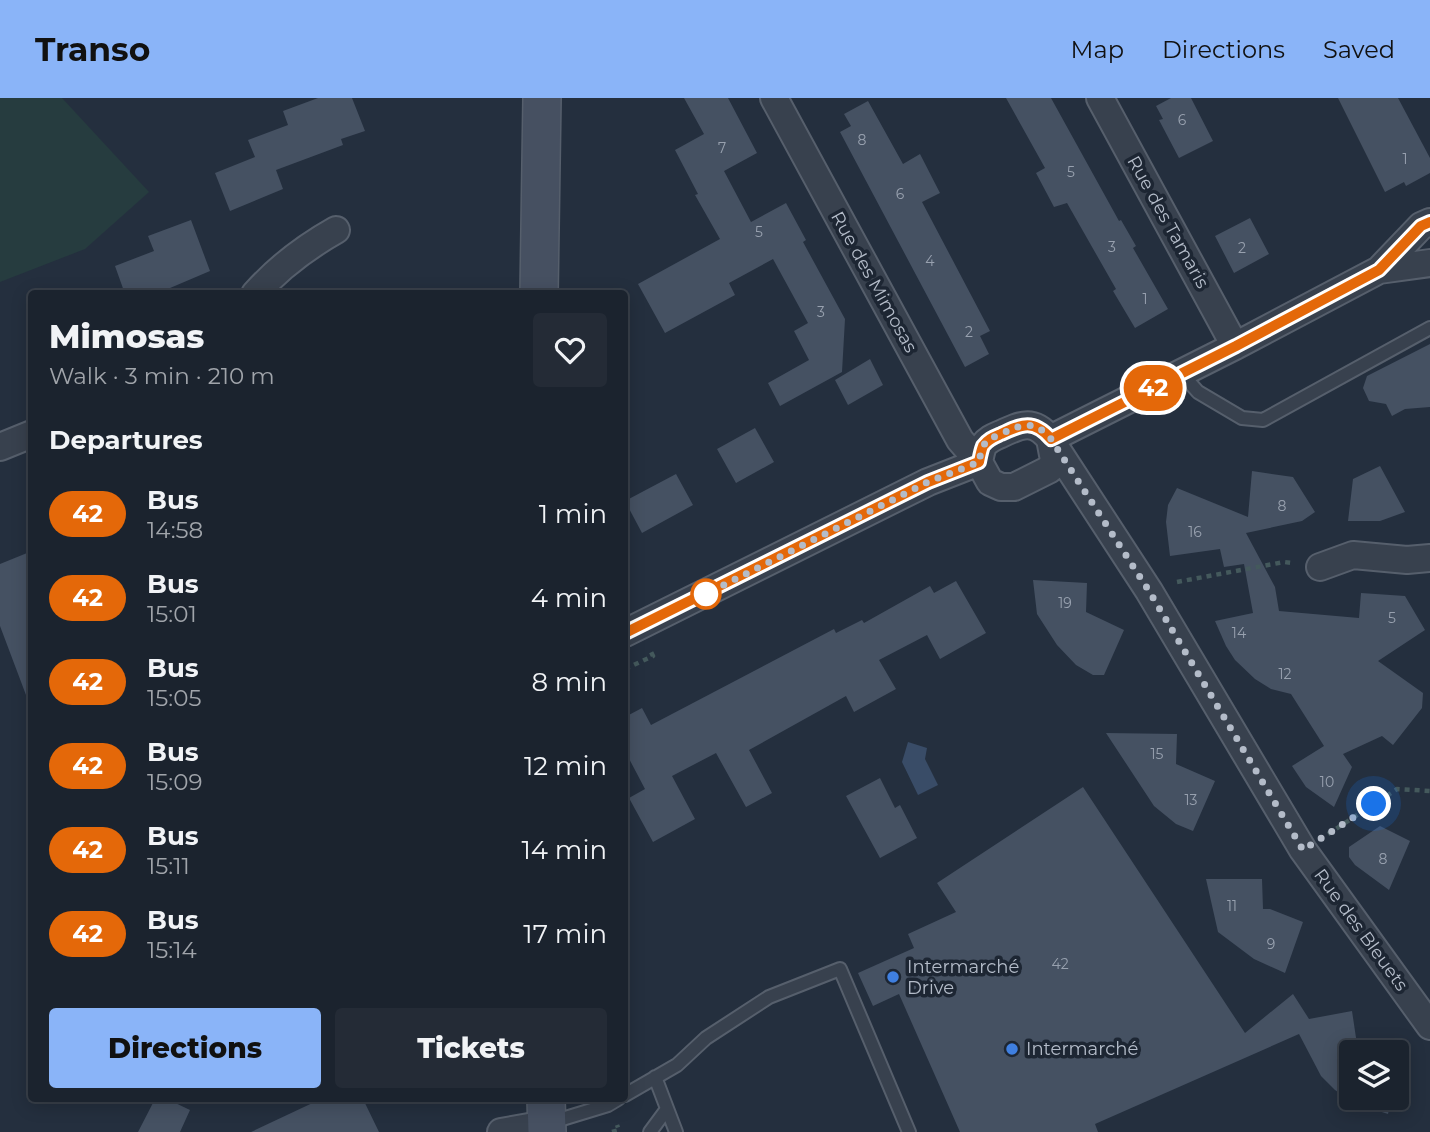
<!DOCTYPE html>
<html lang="en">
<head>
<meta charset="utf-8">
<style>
	:root { --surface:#1b232e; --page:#242b36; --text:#f1f3f6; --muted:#a0a4aa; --line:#39404a; --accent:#8ab4f8 }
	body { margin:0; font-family:Montserrat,sans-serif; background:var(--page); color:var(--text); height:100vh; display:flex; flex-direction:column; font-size:26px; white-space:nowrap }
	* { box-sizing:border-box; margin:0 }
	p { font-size:23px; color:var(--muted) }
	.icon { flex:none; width:38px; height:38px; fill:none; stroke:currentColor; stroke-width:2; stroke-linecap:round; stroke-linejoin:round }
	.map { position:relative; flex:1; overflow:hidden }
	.details { position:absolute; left:28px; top:192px; width:600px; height:812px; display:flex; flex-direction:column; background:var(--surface); border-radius:7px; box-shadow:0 4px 18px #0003,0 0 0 2px var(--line) }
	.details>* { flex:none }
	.badge { padding:0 14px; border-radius:23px; font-size:24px; line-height:46px }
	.controls { position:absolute; left:1339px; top:942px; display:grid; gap:14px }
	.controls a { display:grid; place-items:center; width:70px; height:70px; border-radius:7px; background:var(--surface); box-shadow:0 4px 18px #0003,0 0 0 2px var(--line); font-size:35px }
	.you { position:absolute; width:35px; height:35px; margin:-18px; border:5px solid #fff; border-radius:50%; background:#1a73e8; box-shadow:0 0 0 10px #1a73e833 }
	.map>.badge { position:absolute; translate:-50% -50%; box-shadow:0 0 0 4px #fff }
	h2 { padding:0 21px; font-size:26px; line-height:63px }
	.round { display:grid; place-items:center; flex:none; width:74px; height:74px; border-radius:7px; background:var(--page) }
	.headline { display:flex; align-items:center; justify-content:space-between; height:119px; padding:0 21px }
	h1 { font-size:33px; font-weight:800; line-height:52px }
	.action { display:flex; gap:14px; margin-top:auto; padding:14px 21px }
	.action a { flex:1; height:80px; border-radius:7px; background:var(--accent); color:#111; font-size:28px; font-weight:800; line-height:80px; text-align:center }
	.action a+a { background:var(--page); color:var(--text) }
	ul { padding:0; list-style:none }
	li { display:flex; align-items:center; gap:21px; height:84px; padding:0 21px }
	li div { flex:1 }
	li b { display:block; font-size:26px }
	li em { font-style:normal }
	li .badge { min-width:77px; font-weight:700; text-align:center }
	header { display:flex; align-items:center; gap:42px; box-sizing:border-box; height:98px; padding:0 35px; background:var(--accent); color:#111 }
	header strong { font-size:33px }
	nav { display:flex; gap:38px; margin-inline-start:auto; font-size:24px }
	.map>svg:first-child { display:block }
</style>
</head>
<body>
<header>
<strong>Transo</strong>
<nav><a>Map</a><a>Directions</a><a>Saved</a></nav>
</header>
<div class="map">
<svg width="1430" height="1034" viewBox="0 0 1430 1034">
	<rect width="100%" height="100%" fill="#242f3e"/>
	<path fill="#263c3f" d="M0,0h62l87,94 -64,57 -85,33z"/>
	<path fill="#394c67" d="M908,644l19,6 -2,11 13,26 -20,10 -16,-33z"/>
	<path fill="#455162" d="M318,0h34l13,33 -24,8 2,6 -67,25 7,19 -53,22 -15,-38 40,-16 -7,-17 40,-15 -5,-14z
		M684,0h44l29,55 -33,18 27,51 35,-19 20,37 -3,2 42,77 -3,53 -62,34 -12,-23 41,-23 -15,-29 14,-8 -35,-64 -44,24 6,12 -70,38 -27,-49 82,-45 -25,-44 3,-1 -23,-44 29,-16z
		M1006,0h45l68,123 2,-1 15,26 -3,2 35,61 -33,19 -22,-37 3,-2 -49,-86 -13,4 -18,-34 9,-5z
		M1171,0h20l22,43 -34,17 -20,-38 4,-1 -7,-13z
		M1338,0h60l32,60v15l-24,13 -2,-4 -19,10z
		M868,3l35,63 17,-10 20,39 -18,9 68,129 -10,5 9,18 -24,13 -125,-235 11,-6 -7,-12z
		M1250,120l19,36 -35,19 -19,-37z
		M191,122l19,51 -54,23h-31l-10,-28 39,-15 -6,-15z
		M1430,246v63l-25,2 -13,7 -6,-12 -17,-3 -6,-13 4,-12z
		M870,261l13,26 -35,20 -13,-25z
		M755,330l19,34 -38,21 -19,-34z
		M1380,368l25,46 -25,9h-32l5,-42z
		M1252,373l41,6 22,35 -13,9 -56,12 29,54 4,24 80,7 2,-25 44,3 20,34 -47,31 45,32 -1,15 -29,37 -11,-9 -39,18 9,13 -18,40 -28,-20 -14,-21 32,-20 -33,-52 -20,-5 -16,-10 -20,-19 -9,-14 -11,-25 38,-8 -9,-49 -20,3 -4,-18 -50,7 -4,-34 2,-17 9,-17 71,29z
		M676,376l17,31 -51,28 -17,-32z
		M32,453v151l-3,1 -29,-77v-62z
		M1033,482l54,3 -1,29 38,18 -20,45h-11l-17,-10 -19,-20 -20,-31z
		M956,483l30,52 -46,26 -13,-24 -48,25 17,29 -42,23 -8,-16 -97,54 23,43 -26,14 -30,-54 -44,23 23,43 -42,23 -24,-44 16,-9 -20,-38v-34l17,-9 9,17 183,-96 2,4 26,-13 2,3 66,-37 4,7z
		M1106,635l71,1 -1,30 39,17 -22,50 -17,-7 -22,-18z
		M880,680l15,30 5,-3 17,33 -37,20 -34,-62z
		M1083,689l162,246 48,-39 16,25 43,-8 6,40 3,1h-10v45h41l-4,17 -34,-11 -19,-13 -14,-14 -22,-42 -204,90 3,8h-138l-61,-138 -26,12 -15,-33 56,-25 -6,-14 48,-22 -19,-29z
		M1380,728l30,15 -21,49 -34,-25 -6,-8v-10z
		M1206,781h56l1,30h7l33,13 -18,51 -31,-14 -36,-27z
		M155,1001h12l23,11 -10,22h-42z
		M321,1001h42l16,33h-128z"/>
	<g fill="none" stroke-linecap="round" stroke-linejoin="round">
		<g stroke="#565f6c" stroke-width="16">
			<path id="lane" d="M1182,276l16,18 44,26 21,2 167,-92
				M655,979l21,55
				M625,997l52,-30 29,-27 63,-41 71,-28 69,163
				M549,1025l59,-18 10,-6
				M650,1034l17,-23"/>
		</g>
		<g stroke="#565f6c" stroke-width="30">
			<path id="street" d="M774,0l186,342 19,22 11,20 11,5h13l36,-18 4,-9 -4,-21
				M1100,0l135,248
				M1379,172l51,-7
				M255,196c24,-27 49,-46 81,-64
				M1050,341l185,-93 144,-76 42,-44 9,-4
				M0,349l32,-13
				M979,364c1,-5 2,-11 4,-16 5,-7 11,-9 18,-12 21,-10 33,-15 49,5l99,152 154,259 127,176
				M1320,469l33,-12 54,5 23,-2
				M625,535l303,-151 51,-20
				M501,1034l45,-8"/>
		</g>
		<g stroke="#565f6c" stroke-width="40">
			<path id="secondary" d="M539,196l3,-196
				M546,1001l1,33"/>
		</g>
		<path stroke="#44595c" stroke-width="4.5" stroke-dasharray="5 5" stroke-linecap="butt" d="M1177,484l107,-20 8,1
			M625,571l28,-13 -3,-6
			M1328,736l69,-45 33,2
			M612,1034l7,-2 -2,-5"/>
		<use href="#lane" stroke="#38414e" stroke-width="12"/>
		<use href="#street" stroke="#38414e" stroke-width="26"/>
		<use href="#secondary" stroke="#465061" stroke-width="37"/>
	</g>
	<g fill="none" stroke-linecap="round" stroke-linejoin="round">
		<g stroke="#fff" stroke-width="16">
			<path id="line" d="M625,535l303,-151 51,-20c1,-5 2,-11 4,-16 5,-7 11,-9 18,-12 21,-10 33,-15 50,5l185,-93 143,-76 42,-44 9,-4"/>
		</g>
		<use href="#line" stroke="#e46809" stroke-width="10"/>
		<path stroke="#b4bcc9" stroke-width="7" stroke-dasharray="0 12.6" d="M706,496l-8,4 230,-116 51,-20c1,-5 2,-11 4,-16 5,-7 11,-9 18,-12 21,-10 33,-15 50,5l98,152 154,259 71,-46"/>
	</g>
	<circle fill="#fff" stroke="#e46809" stroke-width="3.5" cx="706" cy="496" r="14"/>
	<g fill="#3f7fe0" stroke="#1d2633" stroke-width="2.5">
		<circle cx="893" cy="879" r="7"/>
		<circle cx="1012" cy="951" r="7"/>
	</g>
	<g text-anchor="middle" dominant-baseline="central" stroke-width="7" stroke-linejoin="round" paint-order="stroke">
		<g font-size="14" fill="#98a1af">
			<text x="1182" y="22">6</text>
			<text x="862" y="42">8</text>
			<text x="722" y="50">7</text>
			<text x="1405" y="61">1</text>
			<text x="1071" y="74">5</text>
			<text x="900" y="96">6</text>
			<text x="759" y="134">5</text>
			<text x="1112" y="149">3</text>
			<text x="1242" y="150">2</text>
			<text x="930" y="163">4</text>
			<text x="1145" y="201">1</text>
			<text x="821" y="214">3</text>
			<text x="969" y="234">2</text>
			<text x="1282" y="408">8</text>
			<text x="1195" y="434">16</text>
			<text x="1065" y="505">19</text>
			<text x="1392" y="520">5</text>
			<text x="1239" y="535">14</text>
			<text x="1285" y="576">12</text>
			<text x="1157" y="656">15</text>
			<text x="1327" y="684">10</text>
			<text x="1191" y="702">13</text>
			<text x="1383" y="761">8</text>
			<text x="1232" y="808">11</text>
			<text x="1271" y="846">9</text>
			<text x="1060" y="866">42</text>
		</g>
		<g font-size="18" fill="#b4bcc9" stroke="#1d2633">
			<text transform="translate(1168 124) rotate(61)">Rue des Tamaris</text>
			<text transform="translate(874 184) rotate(61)">Rue des Mimosas</text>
			<text transform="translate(1361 832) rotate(54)">Rue des Bleuets</text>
		</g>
		<g font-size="18" fill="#b4bcc9" stroke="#1d2633" text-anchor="start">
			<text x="907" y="869">Intermarché<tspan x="907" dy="21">Drive</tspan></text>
			<text x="1026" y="951">Intermarché</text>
		</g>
	</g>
</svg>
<div class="controls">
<a><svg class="icon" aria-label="layers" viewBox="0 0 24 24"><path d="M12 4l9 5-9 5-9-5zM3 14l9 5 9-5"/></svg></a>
</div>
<div class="you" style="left:1374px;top:706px"></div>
<b class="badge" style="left:1153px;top:290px;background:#e46809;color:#fff">42</b>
<section class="details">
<div class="headline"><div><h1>Mimosas</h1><p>Walk · 3 min · 210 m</p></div><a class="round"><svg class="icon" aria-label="heart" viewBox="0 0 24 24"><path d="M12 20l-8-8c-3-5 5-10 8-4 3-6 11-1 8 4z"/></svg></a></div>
<h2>Departures</h2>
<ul>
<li><span class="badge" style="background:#e46809;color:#fff">42</span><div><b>Bus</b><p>14:58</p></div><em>1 min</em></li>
<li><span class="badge" style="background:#e46809;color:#fff">42</span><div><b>Bus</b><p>15:01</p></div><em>4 min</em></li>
<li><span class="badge" style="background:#e46809;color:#fff">42</span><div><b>Bus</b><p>15:05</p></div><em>8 min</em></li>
<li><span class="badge" style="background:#e46809;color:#fff">42</span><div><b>Bus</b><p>15:09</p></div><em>12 min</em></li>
<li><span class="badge" style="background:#e46809;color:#fff">42</span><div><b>Bus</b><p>15:11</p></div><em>14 min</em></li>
<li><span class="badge" style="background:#e46809;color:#fff">42</span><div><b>Bus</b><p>15:14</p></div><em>17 min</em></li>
</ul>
<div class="action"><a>Directions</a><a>Tickets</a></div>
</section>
</div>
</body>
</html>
